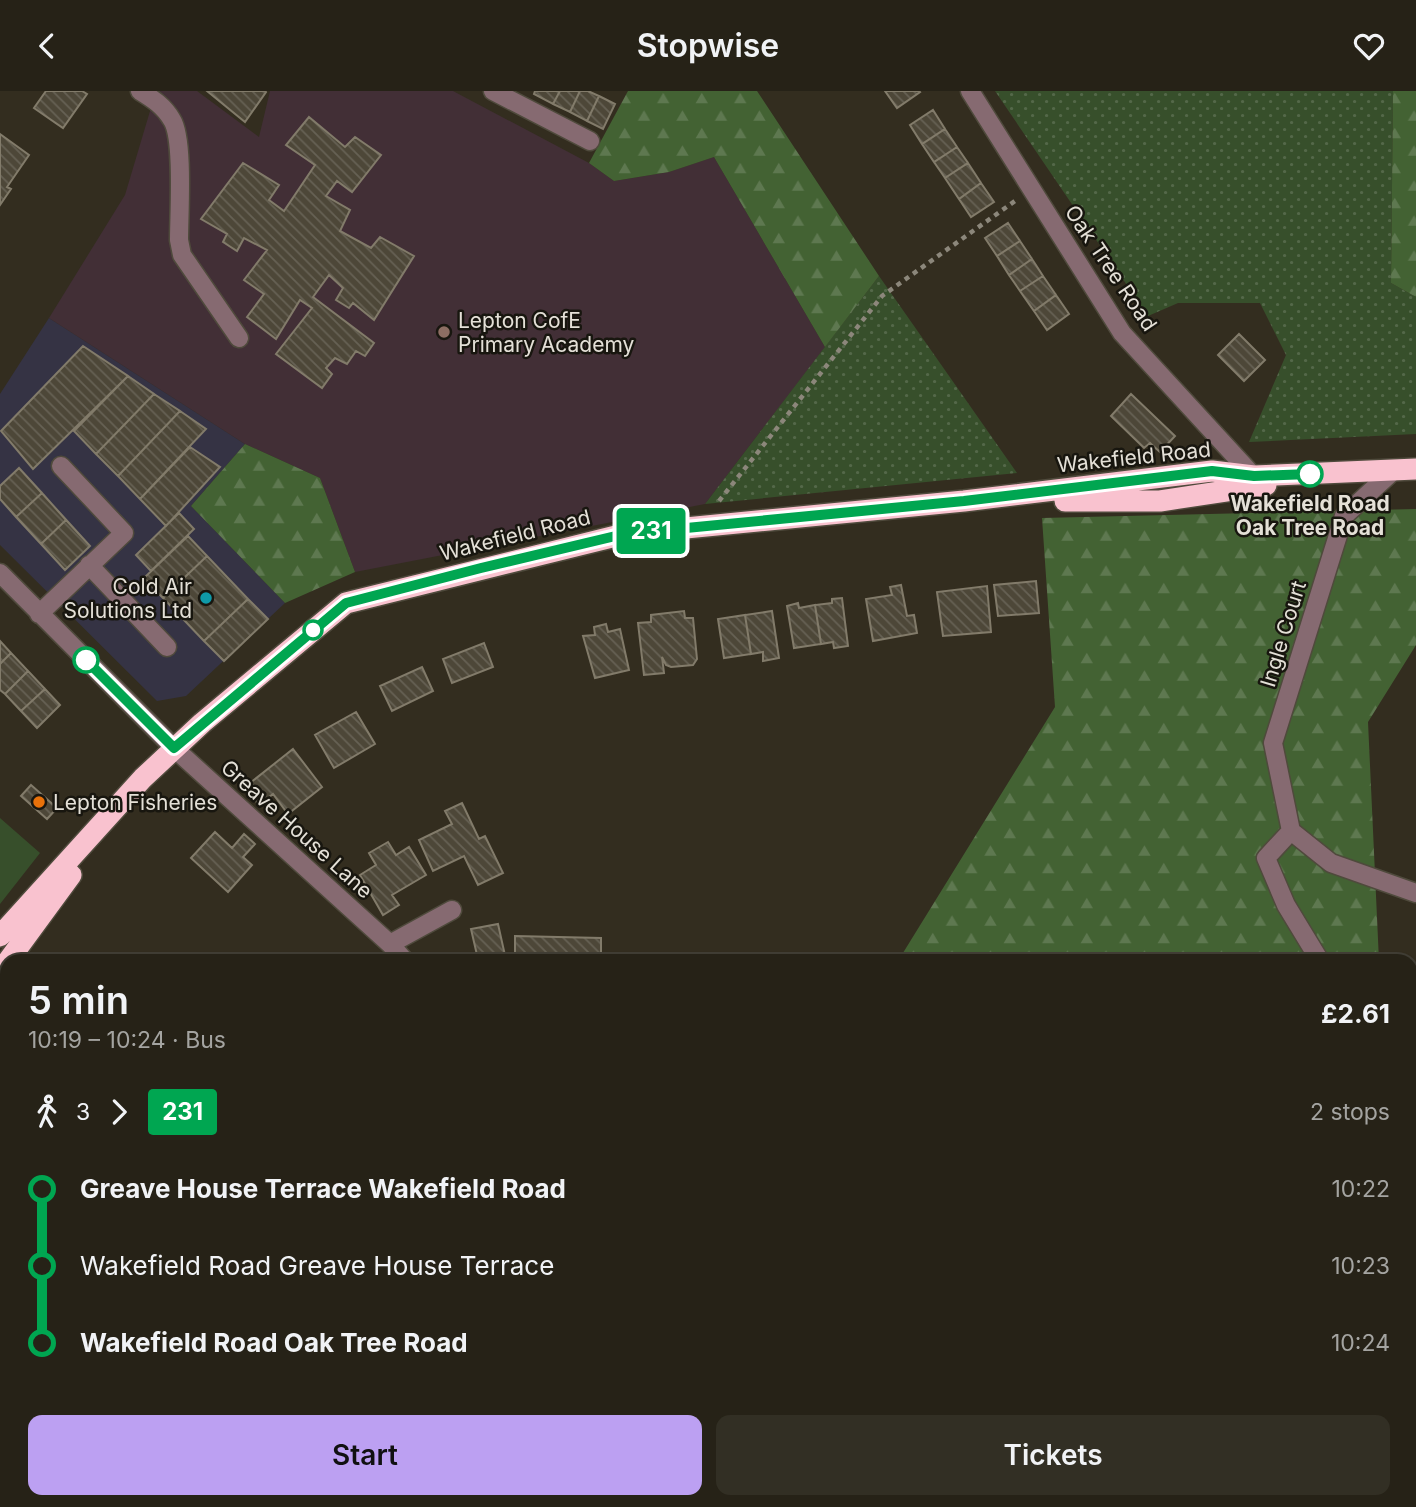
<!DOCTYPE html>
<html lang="en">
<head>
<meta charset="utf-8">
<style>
	:root { --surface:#262217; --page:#322f24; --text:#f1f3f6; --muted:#a4a4a1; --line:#423f36; --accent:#bca0f2 }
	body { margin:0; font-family:Inter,sans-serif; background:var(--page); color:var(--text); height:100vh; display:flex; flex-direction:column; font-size:26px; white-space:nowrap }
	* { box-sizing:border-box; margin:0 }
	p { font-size:23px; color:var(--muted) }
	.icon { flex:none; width:38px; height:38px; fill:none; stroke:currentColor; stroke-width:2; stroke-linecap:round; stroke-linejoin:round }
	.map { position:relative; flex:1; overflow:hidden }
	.details { position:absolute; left:0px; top:863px; width:1418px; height:555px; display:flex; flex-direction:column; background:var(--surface); border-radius:21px 21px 0 0; box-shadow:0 2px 5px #0004,0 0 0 2px var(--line) }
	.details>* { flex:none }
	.badge { padding:0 14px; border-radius:5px; font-size:24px; line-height:46px }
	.map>.badge { position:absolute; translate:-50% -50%; box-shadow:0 0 0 4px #fff }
	.legs { display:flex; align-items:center; gap:10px; height:77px; padding:0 28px; font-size:23px }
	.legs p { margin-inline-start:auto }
	.head { display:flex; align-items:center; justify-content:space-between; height:119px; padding:0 28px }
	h1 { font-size:38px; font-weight:600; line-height:52px }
	.cta { display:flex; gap:14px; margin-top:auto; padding:14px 28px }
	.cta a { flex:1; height:80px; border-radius:14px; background:var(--accent); color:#111; font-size:28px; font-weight:600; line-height:80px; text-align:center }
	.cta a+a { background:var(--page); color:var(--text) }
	ul { padding:0 28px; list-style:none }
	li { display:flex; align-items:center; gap:24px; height:77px; font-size:26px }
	li i { display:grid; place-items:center; width:10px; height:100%; margin:0 9px; background:currentColor }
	li i::after { content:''; width:18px; height:18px; margin:-9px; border:5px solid; border-radius:50%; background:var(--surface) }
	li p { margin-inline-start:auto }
	li:first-child i { background:linear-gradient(#0000 50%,currentColor 0) }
	li:last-child i { background:linear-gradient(currentColor 50%,#0000 0) }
	header { display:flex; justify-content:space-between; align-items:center; height:91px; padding:0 28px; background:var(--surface); font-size:32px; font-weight:600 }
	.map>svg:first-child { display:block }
</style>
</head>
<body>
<header><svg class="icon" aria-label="back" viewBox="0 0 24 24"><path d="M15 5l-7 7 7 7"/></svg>Stopwise<svg class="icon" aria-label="heart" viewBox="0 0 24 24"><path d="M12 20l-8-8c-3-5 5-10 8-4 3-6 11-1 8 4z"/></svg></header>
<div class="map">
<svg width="1416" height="1416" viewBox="0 0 1416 1416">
	<defs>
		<pattern id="grass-dots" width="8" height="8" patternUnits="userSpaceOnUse" patternTransform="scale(1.75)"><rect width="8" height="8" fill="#374f2b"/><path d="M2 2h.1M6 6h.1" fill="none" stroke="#546849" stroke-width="1.8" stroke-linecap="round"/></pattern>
		<pattern id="forest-firs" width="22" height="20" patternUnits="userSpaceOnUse" patternTransform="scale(1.75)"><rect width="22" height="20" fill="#436233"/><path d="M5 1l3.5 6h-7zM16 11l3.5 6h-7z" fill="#5e7850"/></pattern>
		<pattern id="building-back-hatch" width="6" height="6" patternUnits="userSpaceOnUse" patternTransform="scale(1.75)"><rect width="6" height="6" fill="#4d4738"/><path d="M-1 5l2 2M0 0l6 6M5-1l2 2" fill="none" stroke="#666154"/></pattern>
	</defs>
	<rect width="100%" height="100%" fill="#332d1f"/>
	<path fill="#353344" d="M49,227l196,126 -54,62 94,97 -99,93 -29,5 -157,-156v-151z
		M0,1128l7,7v275l205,1 -10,5h-202z"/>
	<path fill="#422f36" d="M156,0h41l62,46 11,-46h183l136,72 25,18 55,-9 45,-15 111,190 -120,157 -350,68 -35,-94 -75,-34 -196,-126 76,-123z"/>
	<path fill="url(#grass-dots)" d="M995,0h398l-2,192 25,14v137l-167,8 37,-87 -26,-52h-82l-30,13z
		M879,185l138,197 -312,31z"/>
	<path fill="url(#forest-firs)" d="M628,0h129l122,185 -54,71 -111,-190 -45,15 -55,9 -25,-18z
		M1393,0h23v206l-25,-14z
		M245,353l75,34 35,94 -70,31 -94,-97z
		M1416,418v136l-48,77 11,239h-481l157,-254 -13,-189z
		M1416,1107v309h-103l-8,-5 105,-1v-293z"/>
	<path fill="#374f2b" d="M0,727l40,35 -40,51z"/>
	<path fill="url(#building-back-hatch)" stroke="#827b6a" stroke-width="2" d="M46,0h36l5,3 -24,34 -29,-20z
		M207,0h58l1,1 -21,30z
		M535,0h25l-7,13 -19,-10z
		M560,0h20l-10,21 -17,-8z
		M580,0h8l11,5 -12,25 -17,-9z
		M885,0h34l1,1 -23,16z
		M599,5l16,8 -12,25 -16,-8z
		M933,19l12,19 -23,15 -12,-19z
		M309,26l36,30 10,-10 26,18 -29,37 -15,-11 -11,15 24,14 -10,21 31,17 9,-11 34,19 -40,64 -21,-17 -4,5 -13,-8 7,-12 -14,-13 -16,22 61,46 -9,13 -9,-5 -9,13 -12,-6 -9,10 6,6 -10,14 -46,-34 36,-46 -12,-8 -24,39 -29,-22 17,-23 -20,-14 23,-30 -23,-12 -7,13 -14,-9 4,-8 -26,-15 42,-56 36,22 -10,15 15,11 31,-46 -29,-20z
		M945,38l12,18 -23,15 -12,-18z
		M0,43l29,21 -22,32 4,2 -11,16z
		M957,56l11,16 -23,15 -11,-16z
		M968,72l13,20 -22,16 -14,-21z
		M981,92l13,19 -23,15 -12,-18z
		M1008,132l12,18 -23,15 -12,-18z
		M1020,150l12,18 -23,16 -12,-19z
		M1032,168l11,17 -23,15 -11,-16z
		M1043,185l13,19 -22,16 -14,-20z
		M1056,204l13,19 -22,16 -13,-19z
		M1239,243l26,26 -21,21 -26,-26z
		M83,255l45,30 -95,93 -32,-38z
		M128,285l26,18 -58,60 -22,-23z
		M154,303l26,17 -62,65 -22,-22z
		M1131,303l44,42 -15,16 -10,-9 -6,5 -33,-32z
		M180,320l26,18 -66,70 -22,-23z
		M190,356l30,20 -54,59 -26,-27z
		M19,377l23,25 -26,24 -16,-18v-13z
		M19,377l71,78 -25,24 -65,-71v-13z
		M42,402l24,27 -25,24 -25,-27z
		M179,422l15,16 -43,42 -15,-16z
		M66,429l24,26 -25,24 -24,-26z
		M188,445l19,20 -44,42 -19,-20z
		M207,465l41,43 -44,42 -41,-43z
		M1036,490l3,32 -41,3 -4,-31z
		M901,494l6,31 7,-1 3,18 -44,8 -7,-42 26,-4 -2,-8z
		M987,495l4,46 -48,4 -6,-44z
		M842,507l6,48 -14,2 -1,-6 -12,2 -6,-39 17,-2v-4z
		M248,508l20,20 -44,42 -20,-20z
		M798,512l1,5 16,-3 6,39 -27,4 -7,-42z
		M684,520l1,7h8l4,41 -4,6 -22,2 -5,-2 -4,-8 2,16 -20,2 -6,-52 13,-1v-7z
		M772,520l7,47 -16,3v-9l-12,2 -6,-39z
		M745,524l6,39 -27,4 -6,-39z
		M606,533l2,8 12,-3 9,41 -34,8 -12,-42 12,-1 -1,-8z
		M0,550l11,12 -11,11z
		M484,552l9,24 -41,16 -9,-24z
		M11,562l17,18 -23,23 -5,-4v-26z
		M422,576l11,24 -41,20 -12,-25z
		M28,580l17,18 -24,22 -16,-17z
		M45,598l15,16 -23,23 -16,-17z
		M356,621l19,32 -41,24 -19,-33z
		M293,658l29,38 -34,27 -15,-20 -14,11 -14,-18z
		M31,694l26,23 -10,11 -26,-23z
		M462,712l17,36 6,-3 18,37 -25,12 -14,-29 -31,15 -14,-31 33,-16 -7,-13z
		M215,741l17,16 12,-14 11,10 -12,13 9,8 -24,27 -37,-34z
		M388,751l8,13 13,-8 17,28 -34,20 7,10 -16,10 -23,-40 16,-10 -7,-12z
		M498,833l8,36 -56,1 27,-6 -6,-26z
		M515,845l86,2v23h-86z"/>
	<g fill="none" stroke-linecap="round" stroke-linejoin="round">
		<g stroke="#4f4a3c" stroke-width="21">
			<path id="minor" d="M140,0c13,8 24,15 32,29 12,19 7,94 7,120l3,15 57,83
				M493,0l97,50
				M970,0l152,242 136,148
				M1393,380l-49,45 -71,227 18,88 40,32 85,30
				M89,474l78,82
				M0,482l174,175 216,196 15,17
				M39,523l85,-81 -63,-67
				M1291,740l-25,27 20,47 34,56
				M390,853l62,-34"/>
		</g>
		<g stroke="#4f4a3c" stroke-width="24">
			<path id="highway" d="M1065,410h95l106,-16
				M0,845l143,-158 59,-55 144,-120 278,-69 340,-33 248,-30 42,5 162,-7
				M8,870l63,-86"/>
		</g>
		<path stroke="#8c877b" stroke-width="4.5" stroke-dasharray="5 5" stroke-linecap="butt" d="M719,410l163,-205 133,-95
			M0,1023l7,-2
			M392,1410l2,6
			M1293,1410l9,6"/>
		<use href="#minor" stroke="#866a71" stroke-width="18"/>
		<use href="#highway" stroke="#f9c2cf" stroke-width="21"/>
	</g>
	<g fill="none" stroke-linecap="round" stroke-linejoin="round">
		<g stroke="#fff" stroke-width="16">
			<path id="line-1" d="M86,569l88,88 172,-145 135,-35 143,-34 340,-33 248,-30 42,5 56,-2"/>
		</g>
		<use href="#line-1" stroke="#00a651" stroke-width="10"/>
	</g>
	<circle fill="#8d6e63" stroke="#18160f" stroke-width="2.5" cx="444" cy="241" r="7"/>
	<g fill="#fff" stroke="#00a651" stroke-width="3.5">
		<circle cx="1310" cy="383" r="12"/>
		<circle cx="313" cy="539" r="9"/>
		<circle cx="86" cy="569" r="12"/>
	</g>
	<circle fill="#0f9aa8" stroke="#18160f" stroke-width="2.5" cx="206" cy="507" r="7"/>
	<circle fill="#e8710a" stroke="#18160f" stroke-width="2.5" cx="39" cy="711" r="7"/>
	<g text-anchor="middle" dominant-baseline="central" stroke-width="5" stroke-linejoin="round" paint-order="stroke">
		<g font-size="21" fill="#e4e0d7" stroke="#18160f">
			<text transform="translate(1111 177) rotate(56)">Oak Tree Road</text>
			<text transform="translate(1134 366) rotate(-6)">Wakefield Road</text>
			<text transform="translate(515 444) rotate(-14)">Wakefield Road</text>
			<text transform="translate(1283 543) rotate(-73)">Ingle Court</text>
			<text transform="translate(297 738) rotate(42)">Greave House Lane</text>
		</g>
		<g font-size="21" fill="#e4e0d7" stroke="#18160f" text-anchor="start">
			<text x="458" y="229">Lepton CofE<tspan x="458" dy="24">Primary Academy</tspan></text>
			<text x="192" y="495" text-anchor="end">Cold Air<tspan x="192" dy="24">Solutions Ltd</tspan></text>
			<text x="53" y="711">Lepton Fisheries</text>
		</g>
		<g font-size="21" font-weight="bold" fill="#e4e0d7" stroke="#18160f">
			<text x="1310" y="412">Wakefield Road<tspan x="1310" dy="24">Oak Tree Road</tspan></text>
		</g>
	</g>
</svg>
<b class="badge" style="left:651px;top:440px;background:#00a651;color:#fff">231</b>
<section class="details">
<div class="head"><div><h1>5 min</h1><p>10:19 – 10:24 · Bus</p></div><b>£2.61</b></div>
<div class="legs"><svg class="icon" aria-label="walk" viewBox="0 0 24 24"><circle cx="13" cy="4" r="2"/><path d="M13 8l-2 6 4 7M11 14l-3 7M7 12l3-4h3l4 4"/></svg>3<svg class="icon" aria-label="forward" viewBox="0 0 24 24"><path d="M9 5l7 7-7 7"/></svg><b class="badge" style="background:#00a651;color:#fff">231</b><p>2 stops</p></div>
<ul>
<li><i style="color:#00a651"></i><b>Greave House Terrace Wakefield Road</b><p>10:22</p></li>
<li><i style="color:#00a651"></i><span>Wakefield Road Greave House Terrace</span><p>10:23</p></li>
<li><i style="color:#00a651"></i><b>Wakefield Road Oak Tree Road</b><p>10:24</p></li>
</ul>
<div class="cta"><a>Start</a><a>Tickets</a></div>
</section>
</div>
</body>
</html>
